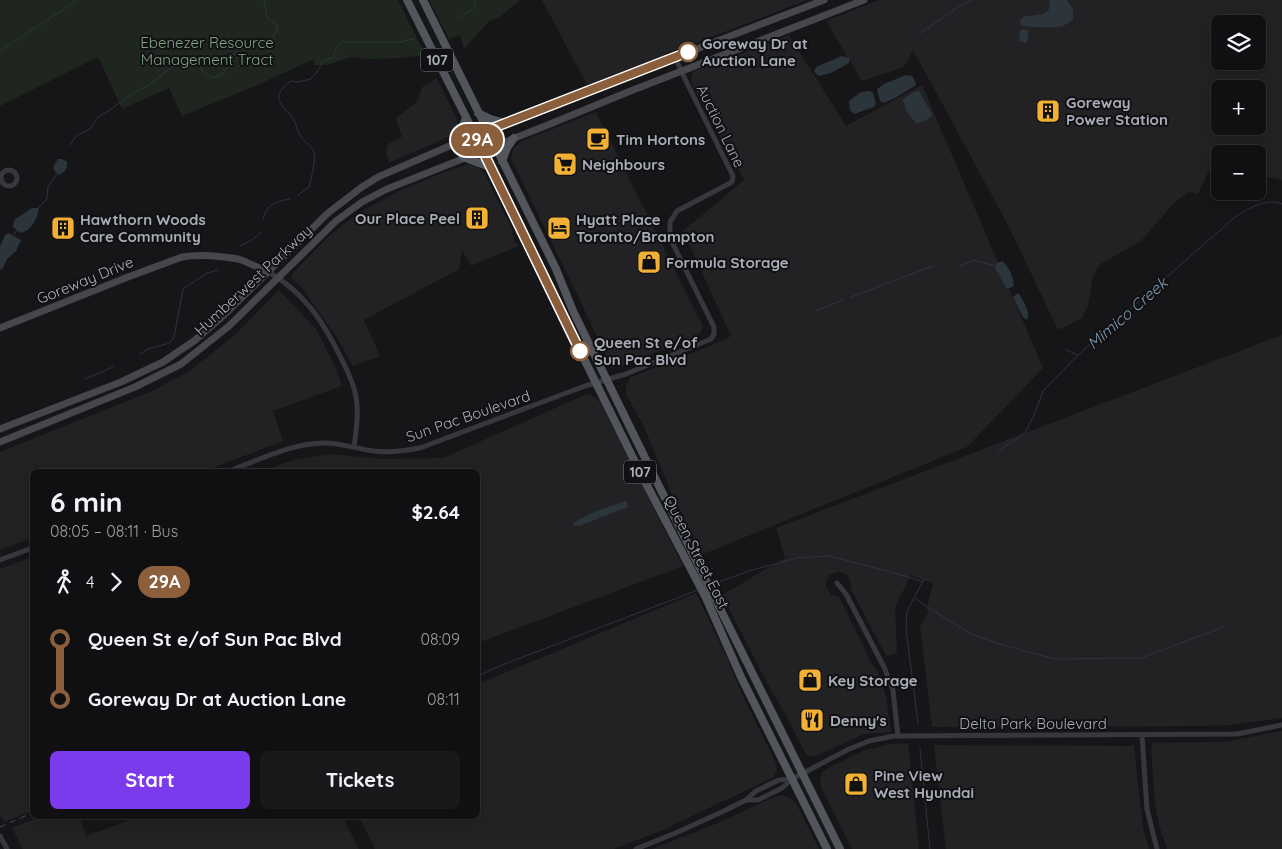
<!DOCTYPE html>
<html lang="en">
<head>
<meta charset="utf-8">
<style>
	:root { --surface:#101012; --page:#19191b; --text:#f1f3f6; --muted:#9c9d9f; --line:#303032; --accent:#7c3aed }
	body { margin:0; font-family:Quicksand,sans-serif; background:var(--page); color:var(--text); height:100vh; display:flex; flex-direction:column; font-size:19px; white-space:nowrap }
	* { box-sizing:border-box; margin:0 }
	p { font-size:16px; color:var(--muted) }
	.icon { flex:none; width:28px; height:28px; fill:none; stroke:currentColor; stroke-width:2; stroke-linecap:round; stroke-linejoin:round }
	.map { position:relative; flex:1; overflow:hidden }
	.panel { position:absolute; left:30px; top:469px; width:450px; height:350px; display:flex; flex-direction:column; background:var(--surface); border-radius:8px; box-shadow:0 2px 12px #0003,0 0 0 1px var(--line) }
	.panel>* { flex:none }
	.badge { padding:0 10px; border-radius:16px; font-size:18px; line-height:32px }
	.controls { position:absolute; left:1211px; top:15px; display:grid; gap:10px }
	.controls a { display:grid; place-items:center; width:55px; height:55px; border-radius:8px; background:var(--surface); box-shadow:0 2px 12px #0003,0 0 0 1px var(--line); font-size:25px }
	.map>.badge { position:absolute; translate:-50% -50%; box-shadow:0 0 0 2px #fff }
	.legs { display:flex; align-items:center; gap:8px; height:55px; padding:0 20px; font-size:16px }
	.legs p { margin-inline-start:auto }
	.summary { display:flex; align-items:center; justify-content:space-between; height:85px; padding:0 20px }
	h1 { font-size:28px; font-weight:800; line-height:38px }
	.cta { display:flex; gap:10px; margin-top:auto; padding:10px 20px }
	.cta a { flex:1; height:58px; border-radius:8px; background:var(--accent); color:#fff; font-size:20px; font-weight:800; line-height:58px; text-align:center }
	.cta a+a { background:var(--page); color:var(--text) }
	ul { padding:0 20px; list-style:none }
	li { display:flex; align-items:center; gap:18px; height:60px; font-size:19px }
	li i { display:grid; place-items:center; width:8px; height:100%; margin:0 6px; background:currentColor }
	li i::after { content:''; width:12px; height:12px; margin:-6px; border:4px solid; border-radius:50%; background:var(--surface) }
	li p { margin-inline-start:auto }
	li:first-child i { background:linear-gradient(#0000 50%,currentColor 0) }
	li:last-child i { background:linear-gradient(currentColor 50%,#0000 0) }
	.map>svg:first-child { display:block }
</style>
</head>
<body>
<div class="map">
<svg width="1282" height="849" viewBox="0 0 1282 849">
	<rect width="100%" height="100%" fill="#161618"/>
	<path fill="#222225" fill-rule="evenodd" d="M542,0h265l-121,47h-3l-18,7v1l-78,30z
		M879,0h403v180l-6,-2 -18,-1v-23h-38v26l-9,-14 -13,28 -9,-2 -14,10 -34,39 -39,22 -5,5 -4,8 -5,30 -6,12 -24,12 -50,-105 -95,-175 -9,17 -42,14 -36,-60zM1220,24h38v37h-38zM1220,89h38v37h-38z
		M789,35l57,91 76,-41 121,283 -76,79 -266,108 -2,-7 -25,-49 -30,-72 -18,-33v-8l5,-9 79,-31 21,-10 -48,-105 61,-51 -52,-95 -1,-8 1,-4 3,-2z
		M437,78l20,41 1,7 -3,8 -66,29 -3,-11 2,-8 14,-7 -6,-19 22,-17 4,-14z
		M596,112l107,214 -4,9 -79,32 -8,-2 -3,-2 -32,-69 -59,-121 -7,-15 2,-9 7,-7z
		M468,164h4l6,3 6,5 29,59 -1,3 4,9 3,3 -48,20 -9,-16 -3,19 -95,51 16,36 -27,10 -17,-30 -34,-48 -10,-10 1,-5 37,-38 28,-22 43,-23 46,-19z
		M279,290l37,39 19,37 7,20 -69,25 10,30 -78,30h-173v67l-32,12v-98l37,-15 113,-45 38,-20 47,-37z
		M1282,335v383l-51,7 -28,1 -271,1 -12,-101 9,-14 -3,-2 7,-26 -22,-9 -16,32 2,46 -11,3 -35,-67v-5l-3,-8 -7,-4h-4l-8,3 -3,8v4l5,8 8,2 33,67 7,10 7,23 5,35 -27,2 -48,22 -4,1 -6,-3 -21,-40 -19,-33 -44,-86 63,-37 -9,-30z
		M587,394l8,3 5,5 83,164 -205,77v-172h-216l32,-11 36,-6 51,5 62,-1z
		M32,557v254l-28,11 -4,-7v-246z
		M696,593l31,65 14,34 34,69 2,7 -3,9 -109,52 -51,20h-239l-16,-33h119v-132z
		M1282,731v118h-115l-7,-21 -5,-23 -4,-56 1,-6 70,-1z
		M908,743l11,106h-67l-31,-62 -1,-7 2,-7 6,-5 37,-18 26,-6z
		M934,745l200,1 9,82 6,21h-203z
		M781,795l8,2 7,6 23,46h-167l66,-26 58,-27z
		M42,816h37l7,20 55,-20h166l1,4 13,-4h21l17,33h-336l-11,-21z"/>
	<path fill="#1e261f" d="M0,0h398l27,55 -24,3 -33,1 -17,-2 -24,8h-13v-6l-54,25 -78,32 -13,-28 -47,21 -24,-52 -98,49z
		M429,0h91l-19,16 -13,6 -24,27 -4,-14 -11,4z"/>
	<path fill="#2c353c" d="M1049,0h18l6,9v10c-3,3 -6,5 -10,7 -8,2 -34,2 -42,-1l-1,-4 3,-4c11,-3 31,1 26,-17z
		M1022,29l5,1c2,4 2,9 -1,13l-6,-2c-1,-3 -2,-10 2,-12z
		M842,56l8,2 -1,5 -18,10 -12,3 -5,-4 2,-5z
		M906,75l6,1 4,7 -1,3 -20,12 -11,5 -4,-2 -3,-12 7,-5z
		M870,91l3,2 3,10 -2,4 -20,7 -4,-4 -1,-9 12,-9z
		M919,91l13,23 -1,3 -6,4 -8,2c-7,-5 -13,-15 -14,-24l9,-6z
		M58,159h4l5,3v5l-3,5 -5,3c-8,-6 -6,-8 -1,-16z
		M32,208h7c-2,11 -7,22 -18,25l-8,-6 1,-7z
		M8,233l13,7 -5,11 -9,8 -4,9 -3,2v-24l5,-11z
		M1002,261c7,5 11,16 12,25l-4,2h-4l-11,-21 2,-4z
		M1018,293c5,7 13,19 9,27l-4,-3 -10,-20z
		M625,501l2,1 1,5 -49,19h-4l-2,-3 19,-10z"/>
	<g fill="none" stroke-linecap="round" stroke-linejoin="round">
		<path stroke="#2c353c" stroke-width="1" d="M460,18l14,-10 2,-8
			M919,34l42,-29 11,-5
			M0,51l73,-48 3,-3
			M70,145l7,-10 13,-6 8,-12 12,-7 20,-15 19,-10 28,-22 11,-4 10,3 5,10 10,6 10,-4 14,-24 26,-7 10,-5 5,-12 -11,-8 -3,-18
			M297,196l12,-9c2,-9 7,-26 5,-35 -2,-6 -8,-9 -12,-14 -5,-5 -5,-12 -8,-18 -4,-7 -11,-11 -14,-18 -4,-9 4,-17 12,-21l5,1 14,-3 6,-7 6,-11 10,-4 3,-8 6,-7h57l15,-3
			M38,208l9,-9 1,-12 9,-13
			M263,219c4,-15 12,-17 27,-20
			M13,236l5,-7
			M240,246c8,-4 15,-7 21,-14
			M960,266l14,-6 21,6
			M851,297l82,-31
			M816,311l27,-11
			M1065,349l12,6
			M140,354l8,-5 22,-6 4,-6 9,-48 24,-16 11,-3
			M85,379l28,-12
			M997,452l28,-19 10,-20 8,-22 35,-36 157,-138c13,-8 31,-20 47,-13
			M711,585l41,-15 45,-12 33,-2 79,21 14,5
			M915,598l9,7 47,29 32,11 52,14 86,-1 83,-31
			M478,676l24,-11 196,-75
			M918,723l-12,-94 1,-18 17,-32
			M920,749l10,100"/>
		<path stroke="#37383d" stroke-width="5" d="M1 178a8 8 0 1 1 16 0a8 8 0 1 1-16 0Z
			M267,271c37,21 56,50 74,87 6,12 13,25 15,39 3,16 0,34 -2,50
			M229,471c30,-11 63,-28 96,-28 16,0 32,6 49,8 16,2 30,0 46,-3l165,-62 41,-12 85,-35 3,-5v-7l-44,-89v-16l7,-11 55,-29 1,-6 -48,-97 -10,-22
			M0,560l32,-12
			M837,583l9,11 38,73 9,23 5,46
			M1142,735l5,74 10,40
			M746,800h12l24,-12 10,-9 57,-30 20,-8 25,-5 343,-2 45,-9
			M0,836l7,13
			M636,849l42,-17 48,-22 20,-10 10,-9 23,-11 12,-1"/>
		<path stroke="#45474d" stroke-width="7" d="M0,328l128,-51 54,-20c16,-3 40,-1 56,2 10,3 20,9 29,12
			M0,429l121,-47 42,-20 31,-21 30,-26 104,-102 34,-26 16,-10 108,-47 338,-130
			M0,442l135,-55 46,-23 48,-38 107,-105 26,-19 25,-13 163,-65 78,-32 236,-92"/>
		<path stroke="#53555c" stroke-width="8" d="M407,0l64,127 32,68 137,277 66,126 35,79 86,172
			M423,0l133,269 17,42 78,159 189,379
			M478,113l15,7 12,3
			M456,143l10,-25
			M463,157l27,10
			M502,161l5,-13 7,-10"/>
		<path stroke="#4a4c52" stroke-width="1" stroke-dasharray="6 5" stroke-linecap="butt" d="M0,827l32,-14"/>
	</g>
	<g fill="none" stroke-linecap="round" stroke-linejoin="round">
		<g stroke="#fff" stroke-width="11">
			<path id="line-1" d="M580,351l-105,-216 213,-83"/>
		</g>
		<use href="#line-1" stroke="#8b5e3c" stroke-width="8"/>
	</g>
	<defs>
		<g id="building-square" transform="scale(1.25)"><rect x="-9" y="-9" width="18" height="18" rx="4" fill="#f2b134" stroke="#111113"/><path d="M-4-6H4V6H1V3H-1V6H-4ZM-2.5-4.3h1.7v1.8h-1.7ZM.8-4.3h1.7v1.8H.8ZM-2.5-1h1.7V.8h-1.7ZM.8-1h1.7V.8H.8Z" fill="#111"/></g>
		<g id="cafe-square" transform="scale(1.25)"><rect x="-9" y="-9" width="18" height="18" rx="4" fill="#f2b134" stroke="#111113"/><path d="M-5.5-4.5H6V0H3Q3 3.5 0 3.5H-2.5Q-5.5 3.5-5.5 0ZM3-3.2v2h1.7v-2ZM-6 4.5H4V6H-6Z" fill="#111"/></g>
		<g id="supermarket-square" transform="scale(1.25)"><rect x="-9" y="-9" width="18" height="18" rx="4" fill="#f2b134" stroke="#111113"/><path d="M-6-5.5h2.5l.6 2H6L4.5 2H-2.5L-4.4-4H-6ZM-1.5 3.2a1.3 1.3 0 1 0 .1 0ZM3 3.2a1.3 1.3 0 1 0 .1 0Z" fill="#111"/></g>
		<g id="hotel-square" transform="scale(1.25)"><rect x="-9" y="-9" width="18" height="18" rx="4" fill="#f2b134" stroke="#111113"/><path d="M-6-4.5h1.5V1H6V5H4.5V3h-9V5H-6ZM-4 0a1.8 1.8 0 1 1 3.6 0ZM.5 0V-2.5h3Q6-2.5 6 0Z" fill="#111"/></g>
		<g id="shop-square" transform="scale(1.25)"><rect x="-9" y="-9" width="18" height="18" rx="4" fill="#f2b134" stroke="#111113"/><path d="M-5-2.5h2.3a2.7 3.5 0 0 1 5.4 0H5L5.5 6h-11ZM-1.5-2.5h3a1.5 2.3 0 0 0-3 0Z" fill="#111"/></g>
		<g id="restaurant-square" transform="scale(1.25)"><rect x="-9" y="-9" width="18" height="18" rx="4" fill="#f2b134" stroke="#111113"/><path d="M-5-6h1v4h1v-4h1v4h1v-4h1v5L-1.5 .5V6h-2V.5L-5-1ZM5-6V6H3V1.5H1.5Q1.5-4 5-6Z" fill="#111"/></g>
	</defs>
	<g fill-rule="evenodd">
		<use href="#building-square" x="1048" y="111"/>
		<use href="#cafe-square" x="598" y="139"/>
		<use href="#supermarket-square" x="565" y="164"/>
		<use href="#building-square" x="477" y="218"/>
		<use href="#building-square" x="63" y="228"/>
		<use href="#hotel-square" x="559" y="228"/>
		<use href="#shop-square" x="649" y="262"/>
		<use href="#shop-square" x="810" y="680"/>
		<use href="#restaurant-square" x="812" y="720"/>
		<use href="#shop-square" x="856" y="784"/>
	</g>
	<g fill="#fff" stroke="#8b5e3c" stroke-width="2.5">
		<circle cx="688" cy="52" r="9"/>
		<circle cx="580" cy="351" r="9"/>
	</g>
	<g text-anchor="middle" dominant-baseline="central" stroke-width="4" stroke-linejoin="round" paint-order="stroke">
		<g fill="#111113" stroke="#7b7e86" stroke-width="1">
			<rect x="421" y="48.5" width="32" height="23" rx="4"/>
			<rect x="624" y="460.5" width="32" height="23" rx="4"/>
		</g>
		<g font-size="14" font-weight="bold" fill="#a8adb8">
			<text x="437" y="60">107</text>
			<text x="640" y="472">107</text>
		</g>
		<g font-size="15" fill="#7fa381" stroke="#111113">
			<text x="207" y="42">Ebenezer Resource<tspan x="207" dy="17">Management Tract</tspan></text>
		</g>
		<g font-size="15" font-weight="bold" fill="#a8adb8" stroke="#111113" text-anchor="start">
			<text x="702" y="43">Goreway Dr at<tspan x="702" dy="17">Auction Lane</tspan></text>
			<text x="594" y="342">Queen St e/of<tspan x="594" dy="17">Sun Pac Blvd</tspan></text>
		</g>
		<g font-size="15" font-weight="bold" fill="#a8adb8" stroke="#111113" text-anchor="start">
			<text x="1066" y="102">Goreway<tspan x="1066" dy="17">Power Station</tspan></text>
			<text x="616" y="139">Tim Hortons</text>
			<text x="582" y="164">Neighbours</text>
			<text x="460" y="218" text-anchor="end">Our Place Peel</text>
			<text x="80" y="219">Hawthorn Woods<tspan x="80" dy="17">Care Community</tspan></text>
			<text x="576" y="219">Hyatt Place<tspan x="576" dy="17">Toronto/Brampton</tspan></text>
			<text x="666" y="262">Formula Storage</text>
			<text x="828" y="680">Key Storage</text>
			<text x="830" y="720">Denny's</text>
			<text x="874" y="775">Pine View<tspan x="874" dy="17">West Hyundai</tspan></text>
		</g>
		<g font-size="15" fill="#a8adb8" stroke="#111113">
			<text transform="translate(721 126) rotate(64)">Auction Lane</text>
			<text transform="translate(85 280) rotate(-22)">Goreway Drive</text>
			<text transform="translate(253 280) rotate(-43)">Humberwest Parkway</text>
			<text transform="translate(468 416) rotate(-19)">Sun Pac Boulevard</text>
			<text transform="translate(697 552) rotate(63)">Queen Street East</text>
			<text x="1033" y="723">Delta Park Boulevard</text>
		</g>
		<g font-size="16" font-style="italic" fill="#7f9bb3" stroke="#111113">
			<text transform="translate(1127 313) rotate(-41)">Mimico Creek</text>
		</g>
	</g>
</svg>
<div class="controls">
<a><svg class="icon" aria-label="layers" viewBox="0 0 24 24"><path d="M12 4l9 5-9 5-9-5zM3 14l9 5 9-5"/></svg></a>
<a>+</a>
<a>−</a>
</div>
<b class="badge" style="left:477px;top:140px;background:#8b5e3c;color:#fff">29A</b>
<section class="panel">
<div class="summary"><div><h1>6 min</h1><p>08:05 – 08:11 · Bus</p></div><b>$2.64</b></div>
<div class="legs"><svg class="icon" aria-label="walk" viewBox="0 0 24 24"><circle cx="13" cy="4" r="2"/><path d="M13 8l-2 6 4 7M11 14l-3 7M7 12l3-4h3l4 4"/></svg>4<svg class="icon" aria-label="forward" viewBox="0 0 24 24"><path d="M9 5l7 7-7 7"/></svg><b class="badge" style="background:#8b5e3c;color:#fff">29A</b></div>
<ul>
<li><i style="color:#8b5e3c"></i><b>Queen St e/of Sun Pac Blvd</b><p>08:09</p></li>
<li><i style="color:#8b5e3c"></i><b>Goreway Dr at Auction Lane</b><p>08:11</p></li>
</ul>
<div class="cta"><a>Start</a><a>Tickets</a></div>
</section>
</div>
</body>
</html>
